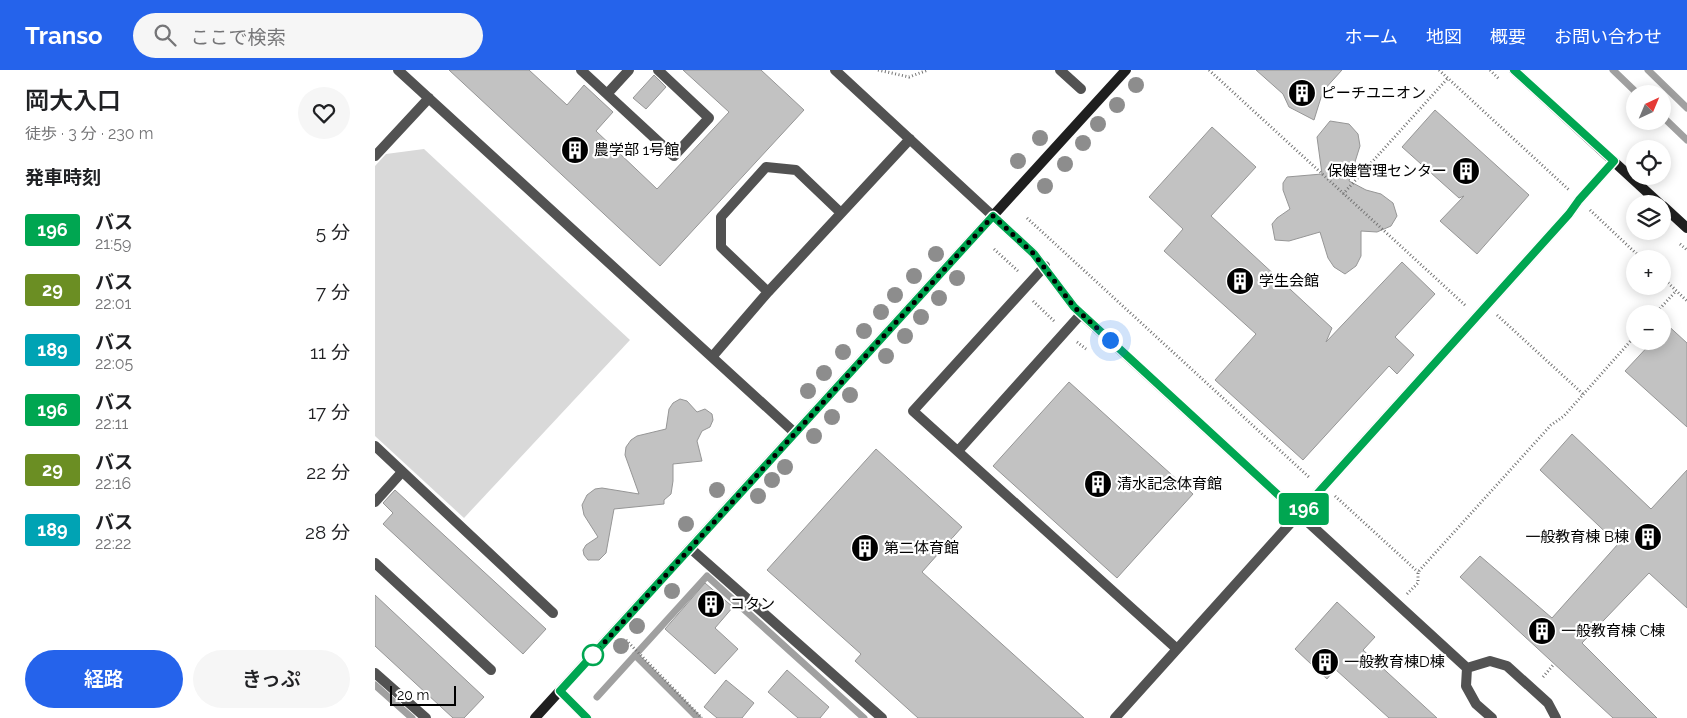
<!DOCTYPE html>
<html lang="ja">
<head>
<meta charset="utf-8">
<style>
	:root { --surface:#fff; --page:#f6f6f6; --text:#202124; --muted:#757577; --accent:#2563eb }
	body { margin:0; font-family:Raleway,"Noto Sans JP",sans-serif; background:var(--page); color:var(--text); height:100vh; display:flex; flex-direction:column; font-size:19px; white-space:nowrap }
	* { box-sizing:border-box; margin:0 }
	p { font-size:16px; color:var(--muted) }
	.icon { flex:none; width:28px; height:28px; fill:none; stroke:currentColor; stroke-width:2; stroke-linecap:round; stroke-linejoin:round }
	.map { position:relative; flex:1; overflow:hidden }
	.drawer { display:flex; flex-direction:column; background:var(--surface); width:375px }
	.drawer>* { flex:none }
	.badge { padding:0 10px; border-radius:4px; font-size:18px; line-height:32px }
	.needle { width:32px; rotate:44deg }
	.fabs { position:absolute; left:1251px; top:15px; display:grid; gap:10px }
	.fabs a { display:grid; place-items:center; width:45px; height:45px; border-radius:50%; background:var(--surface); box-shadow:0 2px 12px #0003; font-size:25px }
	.scale { position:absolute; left:15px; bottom:12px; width:66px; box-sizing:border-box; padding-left:5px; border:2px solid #000; border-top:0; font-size:14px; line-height:18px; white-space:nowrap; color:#000; -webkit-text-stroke:4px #fff; paint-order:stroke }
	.you { position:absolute; width:25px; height:25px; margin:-12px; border:4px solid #fff; border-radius:50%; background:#1a73e8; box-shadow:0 0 0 8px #1a73e833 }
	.map>.badge { position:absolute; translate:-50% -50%; box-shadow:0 0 0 2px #fff }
	h2 { padding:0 25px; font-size:19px; line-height:45px }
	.round { display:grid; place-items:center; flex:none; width:52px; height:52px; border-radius:26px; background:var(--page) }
	.overview { display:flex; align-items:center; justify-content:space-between; height:85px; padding:0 25px }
	h1 { font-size:24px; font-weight:600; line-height:38px }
	.cta { display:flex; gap:10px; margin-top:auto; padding:10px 25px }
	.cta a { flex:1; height:58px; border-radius:30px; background:var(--accent); color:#fff; font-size:20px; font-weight:600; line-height:58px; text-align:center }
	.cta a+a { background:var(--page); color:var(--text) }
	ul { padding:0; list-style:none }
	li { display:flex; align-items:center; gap:15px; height:60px; padding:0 25px }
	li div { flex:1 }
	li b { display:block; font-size:19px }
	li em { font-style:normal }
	li .badge { min-width:55px; font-weight:700; text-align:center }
	header { display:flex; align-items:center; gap:30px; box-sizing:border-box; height:70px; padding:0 25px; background:var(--accent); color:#fff }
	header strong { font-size:24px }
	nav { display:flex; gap:28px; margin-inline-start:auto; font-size:18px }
	.search { width:350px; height:45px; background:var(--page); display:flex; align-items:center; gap:12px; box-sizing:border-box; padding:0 18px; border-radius:28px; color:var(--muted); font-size:19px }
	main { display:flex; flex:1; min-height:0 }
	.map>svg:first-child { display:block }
</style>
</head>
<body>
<header>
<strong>Transo</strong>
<div class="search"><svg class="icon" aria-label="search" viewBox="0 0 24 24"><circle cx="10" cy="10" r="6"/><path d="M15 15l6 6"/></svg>ここで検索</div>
<nav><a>ホーム</a><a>地図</a><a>概要</a><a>お問い合わせ</a></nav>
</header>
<main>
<section class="drawer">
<div class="overview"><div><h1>岡大入口</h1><p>徒歩 · 3 分 · 230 m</p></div><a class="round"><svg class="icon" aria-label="heart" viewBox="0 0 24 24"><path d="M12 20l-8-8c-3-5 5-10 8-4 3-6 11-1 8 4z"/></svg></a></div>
<h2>発車時刻</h2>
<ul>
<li><span class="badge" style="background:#00a651;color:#fff">196</span><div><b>バス</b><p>21:59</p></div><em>5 分</em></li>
<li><span class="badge" style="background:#6b8e23;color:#fff">29</span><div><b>バス</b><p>22:01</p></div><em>7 分</em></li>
<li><span class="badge" style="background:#00a3b4;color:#fff">189</span><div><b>バス</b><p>22:05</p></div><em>11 分</em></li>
<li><span class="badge" style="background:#00a651;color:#fff">196</span><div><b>バス</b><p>22:11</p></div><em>17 分</em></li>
<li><span class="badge" style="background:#6b8e23;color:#fff">29</span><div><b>バス</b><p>22:16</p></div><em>22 分</em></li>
<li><span class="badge" style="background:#00a3b4;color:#fff">189</span><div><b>バス</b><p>22:22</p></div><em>28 分</em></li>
</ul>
<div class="cta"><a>経路</a><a>きっぷ</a></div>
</section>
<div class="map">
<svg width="1312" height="648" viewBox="0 0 1312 648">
	<rect width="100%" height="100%" fill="#fff"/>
	<path fill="#d9d9d9" d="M49,79l206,191 -166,178 -89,-82v-270l11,-12z"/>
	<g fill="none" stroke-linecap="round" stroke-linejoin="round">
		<path stroke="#a0a0a0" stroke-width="7" d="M1238,0l25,24
			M1273,0l39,38
			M1288,47l24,23
			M260,585l63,63
			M0,615l37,33
			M222,627l110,-121 157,142"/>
	</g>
	<path fill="#c2c2c2" stroke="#969696" d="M74,0h80l38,35 17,-20 29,27 -17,19 61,58 72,-77 -46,-42h78l43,40 -144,156z
		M881,0h86l-19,21 -9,29 -25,-13 -6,-13z
		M279,5l12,12 -20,22 -13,-11z
		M1060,40l94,85 -52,59 -37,-33 24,-25 -5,2 -57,-51z
		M955,51l19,3 9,10 2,12 -11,35 17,9 15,4 12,9 4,13 -6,10 -14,6 -16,-1v25l-5,10 -11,8 -11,-7 -6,-9 -8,-26 -31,9 -14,-1 -3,-16 5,-6 13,-9 -7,-19v-7l4,-6 35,-3 -5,-37z
		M837,57l44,40 -45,49 121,112 -6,14 76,-80 33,32 -40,43 19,18 -17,19 -8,-8 -86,94 -88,-80 41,-46 -92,-83 19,-22 -34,-32z
		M1288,251l24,22v84l-62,-56 28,-30h10z
		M694,312l124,112 -76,84 -124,-112z
		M305,329l7,2 10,11 8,-3 7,5 1,6 -3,7 -8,4 -5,10 5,20 -29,3v17l-2,13 -7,6v4l-50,5 -8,44 -7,7h-11l-4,-5 -1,-5 3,-5 12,-8 -14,-22 -2,-10 5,-10 8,-6 7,-1 37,6 -14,-39 1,-8 5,-7 6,-4 29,-7 3,-20 4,-6z
		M1197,364l79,75 36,-39v138l-38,-35 -67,70 75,75h-44l-153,-141 20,-21 72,62 66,-74 -78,-74z
		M501,379l86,78 -40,45 162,146h-166l-63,-57 6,-7 -94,-84z
		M20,420l151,139 -23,25 -140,-130 10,-11 -10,-10z
		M330,513l28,24 -18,21 23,21 -23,25 -50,-45z
		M0,525l109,102 -20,21h-11l-78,-72z
		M962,532l38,35 -12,13 74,68h-48l-54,-49 -8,10 -32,-30z
		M412,600l42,37 -9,11h-22l-30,-26z
		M351,610l28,23 -12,15h-25l-13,-11z"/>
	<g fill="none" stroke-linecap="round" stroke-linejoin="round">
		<path stroke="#747474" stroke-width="3" stroke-dasharray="1 2.5" stroke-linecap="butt" d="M503,0l31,7 19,-7
			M834,0l257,236
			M1064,0l130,120
			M1115,0l9,9
			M968,124l105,-116
			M1215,140l52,49
			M652,148l283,260
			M1305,174l7,6
			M619,179l25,23
			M1288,208l24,23
			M658,231l21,20
			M1280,244l21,-23
			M1122,245l86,79
			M702,272l9,7
			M960,426l83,76
			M1032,524l11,-11v-11l133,-147 13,-9 71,-80
			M251,570l76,78
			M1168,607l11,-13"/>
		<path stroke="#525252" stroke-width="10" d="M23,0l397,363
			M206,0l93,86 35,-38 -51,-48
			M460,0l199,184 40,53 7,7 386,354 23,-7 17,5 41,37 8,15
			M685,0l21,19
			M232,24l22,-24
			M0,86l54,-58
			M670,196l-132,145 264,238
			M393,222l-47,-45v-30l45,-50 30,3 45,43
			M337,287l56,-65 142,-153
			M0,376l178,167
			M583,381l123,-137
			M0,432l27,-30
			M0,493l116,107
			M1092,598l-1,18 10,18 16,14
			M740,648l454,-504 10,-14 35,-39"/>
		<path stroke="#525252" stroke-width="10" d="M315,478l192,170
			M0,603l51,45
			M185,621l27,27"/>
		<path stroke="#1f1f1f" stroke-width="10" d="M1139,0l146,134
			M1288,136l24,22
			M160,648l591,-648"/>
	</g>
	<g fill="#8d8d8d">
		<circle cx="761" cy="15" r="8"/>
		<circle cx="742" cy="35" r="8"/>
		<circle cx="723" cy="54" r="8"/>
		<circle cx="665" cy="68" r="8"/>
		<circle cx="708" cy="73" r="8"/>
		<circle cx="643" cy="91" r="8"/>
		<circle cx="690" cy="94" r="8"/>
		<circle cx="670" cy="116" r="8"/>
		<circle cx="561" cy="184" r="8"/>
		<circle cx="539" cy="206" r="8"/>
		<circle cx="582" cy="208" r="8"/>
		<circle cx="520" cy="225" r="8"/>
		<circle cx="564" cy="228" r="8"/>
		<circle cx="506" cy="242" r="8"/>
		<circle cx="546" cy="247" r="8"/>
		<circle cx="489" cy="261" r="8"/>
		<circle cx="530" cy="266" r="8"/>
		<circle cx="468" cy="282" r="8"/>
		<circle cx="511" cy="286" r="8"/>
		<circle cx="449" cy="303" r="8"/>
		<circle cx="433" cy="321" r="8"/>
		<circle cx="475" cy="325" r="8"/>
		<circle cx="457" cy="347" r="8"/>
		<circle cx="439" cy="366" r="8"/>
		<circle cx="410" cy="397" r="8"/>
		<circle cx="397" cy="410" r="8"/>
		<circle cx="342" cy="420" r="8"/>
		<circle cx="383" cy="426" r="8"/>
		<circle cx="311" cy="454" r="8"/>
		<circle cx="297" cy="521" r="8"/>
		<circle cx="262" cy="556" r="8"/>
		<circle cx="246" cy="576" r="8"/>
	</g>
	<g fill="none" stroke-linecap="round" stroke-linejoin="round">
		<g stroke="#fff" stroke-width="11">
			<path id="line" d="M212,648l-27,-27 433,-475 41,38 40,53 225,207 270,-300 10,-14 35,-39 -100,-91"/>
		</g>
		<use href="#line" stroke="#00a651" stroke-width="8"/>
		<path stroke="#000" stroke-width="5" stroke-dasharray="0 9" d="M218,585l400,-439 41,38 40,53 36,33"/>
	</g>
	<defs>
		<g id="building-disc" transform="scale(1.4375)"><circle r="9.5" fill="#000" stroke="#fff"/><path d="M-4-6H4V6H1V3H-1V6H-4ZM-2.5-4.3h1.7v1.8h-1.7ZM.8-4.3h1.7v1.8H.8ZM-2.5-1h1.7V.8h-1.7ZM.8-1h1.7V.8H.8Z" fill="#fff"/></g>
	</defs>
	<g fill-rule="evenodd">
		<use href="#building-disc" x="927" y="23"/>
		<use href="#building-disc" x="200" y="80"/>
		<use href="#building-disc" x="1091" y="101"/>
		<use href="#building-disc" x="865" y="211"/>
		<use href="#building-disc" x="723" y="414"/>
		<use href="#building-disc" x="1273" y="467"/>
		<use href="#building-disc" x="490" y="478"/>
		<use href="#building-disc" x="336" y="534"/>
		<use href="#building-disc" x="1167" y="561"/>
		<use href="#building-disc" x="950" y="592"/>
	</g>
	<circle fill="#fff" stroke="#00a651" stroke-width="2.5" cx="218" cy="585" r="10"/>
	<g text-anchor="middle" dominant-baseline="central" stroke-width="4.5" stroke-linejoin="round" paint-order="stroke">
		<g font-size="15" fill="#000" stroke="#fff" text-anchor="start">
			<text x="946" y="23">ピーチユニオン</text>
			<text x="219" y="80">農学部 1号館</text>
			<text x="1072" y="101" text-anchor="end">保健管理センター</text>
			<text x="884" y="211">学生会館</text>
			<text x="742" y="414">清水記念体育館</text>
			<text x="1254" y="467" text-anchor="end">一般教育棟 B棟</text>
			<text x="509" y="478">第二体育館</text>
			<text x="355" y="534">コタン</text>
			<text x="1186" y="561">一般教育棟 C棟</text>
			<text x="969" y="592">一般教育棟D棟</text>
		</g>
	</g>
</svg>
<div class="fabs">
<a><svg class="needle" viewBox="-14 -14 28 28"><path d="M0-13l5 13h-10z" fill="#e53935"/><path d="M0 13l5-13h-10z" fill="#757577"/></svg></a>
<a><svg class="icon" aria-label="locate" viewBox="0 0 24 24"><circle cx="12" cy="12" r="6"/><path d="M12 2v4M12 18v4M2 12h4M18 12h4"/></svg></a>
<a><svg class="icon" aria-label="layers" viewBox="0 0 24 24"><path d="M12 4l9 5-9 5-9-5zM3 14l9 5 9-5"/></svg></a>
<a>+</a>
<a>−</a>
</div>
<div class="scale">20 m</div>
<div class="you" style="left:735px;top:270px"></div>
<b class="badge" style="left:929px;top:439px;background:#00a651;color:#fff">196</b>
</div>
</main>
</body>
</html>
